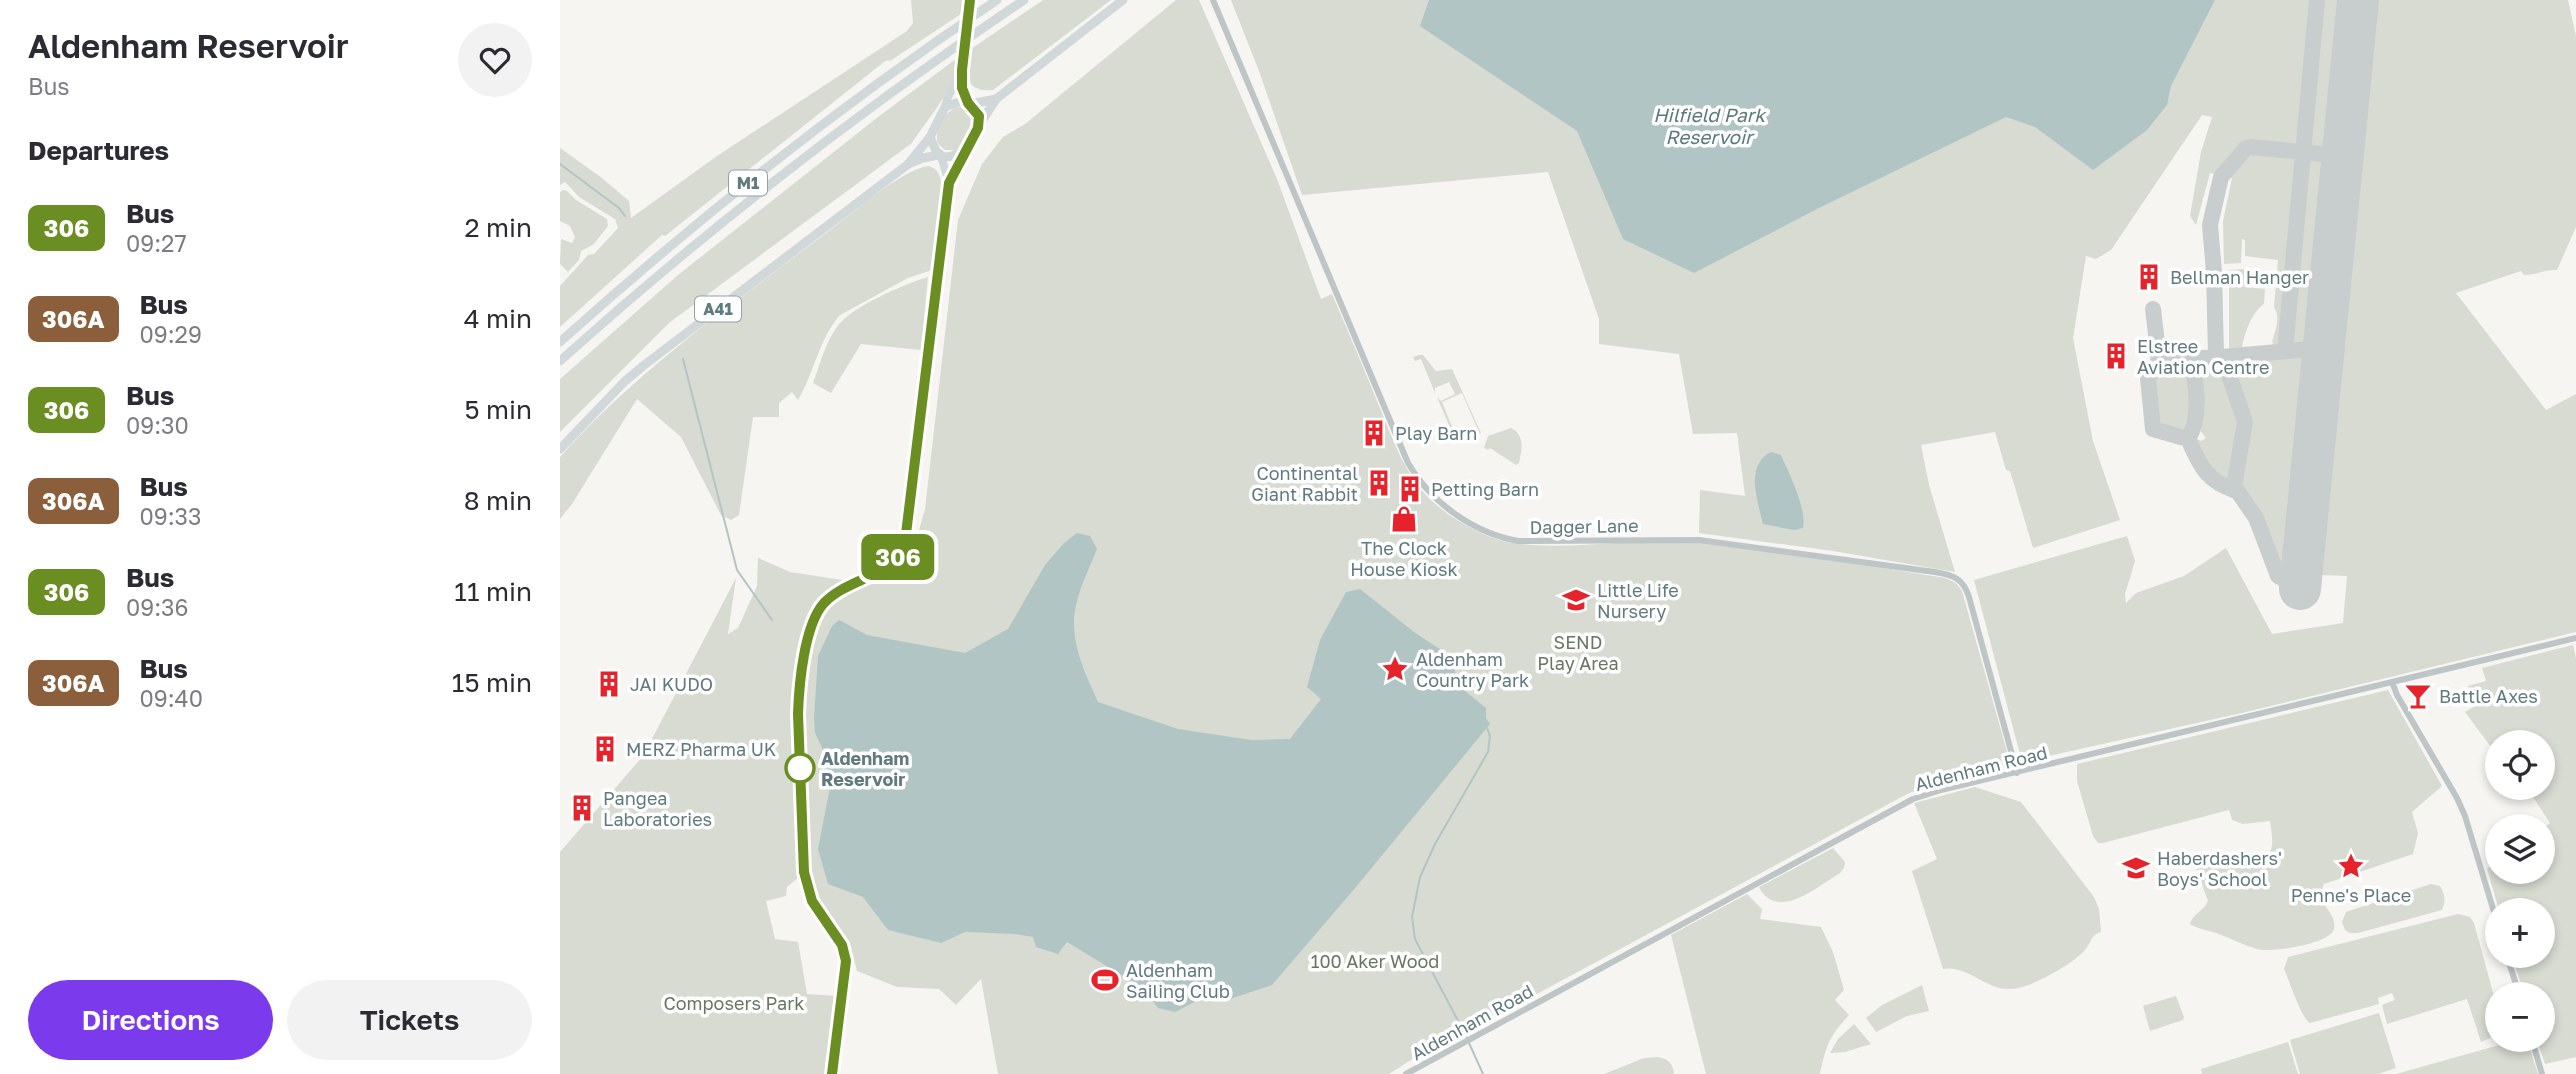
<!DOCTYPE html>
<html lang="en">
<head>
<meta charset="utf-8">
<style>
	:root { --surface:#fff; --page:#f2f2f3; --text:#2b2b33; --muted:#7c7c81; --accent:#7c3aed }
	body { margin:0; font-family:"Golos Text",sans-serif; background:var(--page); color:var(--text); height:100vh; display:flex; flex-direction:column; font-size:26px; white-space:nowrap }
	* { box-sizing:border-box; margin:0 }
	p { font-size:23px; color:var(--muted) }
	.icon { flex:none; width:38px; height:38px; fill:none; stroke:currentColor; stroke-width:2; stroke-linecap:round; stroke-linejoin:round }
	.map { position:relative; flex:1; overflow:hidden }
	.side { display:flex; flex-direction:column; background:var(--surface); width:560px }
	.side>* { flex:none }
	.badge { padding:0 14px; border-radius:10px; font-size:24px; line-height:46px }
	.controls { position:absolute; left:1925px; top:730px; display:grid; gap:14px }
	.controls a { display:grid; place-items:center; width:70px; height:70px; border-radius:50%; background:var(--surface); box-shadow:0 4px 10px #0003; font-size:35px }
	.map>.badge { position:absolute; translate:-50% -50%; box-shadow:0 0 0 4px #fff }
	h2 { padding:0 28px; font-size:26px; line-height:63px }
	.round { display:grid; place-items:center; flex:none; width:74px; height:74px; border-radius:37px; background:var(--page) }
	.head { display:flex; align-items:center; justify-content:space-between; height:119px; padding:0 28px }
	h1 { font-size:33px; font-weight:600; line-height:52px }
	.cta { display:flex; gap:14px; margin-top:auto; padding:14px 28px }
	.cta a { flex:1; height:80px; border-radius:42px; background:var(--accent); color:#fff; font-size:28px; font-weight:600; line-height:80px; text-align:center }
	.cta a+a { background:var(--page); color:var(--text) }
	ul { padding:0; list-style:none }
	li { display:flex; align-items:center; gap:21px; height:91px; padding:0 28px }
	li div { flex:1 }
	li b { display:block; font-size:26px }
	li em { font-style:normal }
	li .badge { min-width:77px; font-weight:700; text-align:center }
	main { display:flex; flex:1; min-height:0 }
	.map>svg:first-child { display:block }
</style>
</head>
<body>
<main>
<section class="side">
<div class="head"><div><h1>Aldenham Reservoir</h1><p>Bus</p></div><a class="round"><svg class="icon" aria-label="heart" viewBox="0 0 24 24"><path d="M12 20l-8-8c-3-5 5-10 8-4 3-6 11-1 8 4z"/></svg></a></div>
<h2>Departures</h2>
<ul>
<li><span class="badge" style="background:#6b8e23;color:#fff">306</span><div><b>Bus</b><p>09:27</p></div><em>2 min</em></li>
<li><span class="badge" style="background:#8b5e3c;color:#fff">306A</span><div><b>Bus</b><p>09:29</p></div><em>4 min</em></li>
<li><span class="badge" style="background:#6b8e23;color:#fff">306</span><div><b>Bus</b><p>09:30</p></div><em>5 min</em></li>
<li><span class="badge" style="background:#8b5e3c;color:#fff">306A</span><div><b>Bus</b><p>09:33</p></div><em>8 min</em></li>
<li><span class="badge" style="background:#6b8e23;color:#fff">306</span><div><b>Bus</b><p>09:36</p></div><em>11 min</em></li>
<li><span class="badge" style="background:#8b5e3c;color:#fff">306A</span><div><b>Bus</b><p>09:40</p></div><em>15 min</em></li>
</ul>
<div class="cta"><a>Directions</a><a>Tickets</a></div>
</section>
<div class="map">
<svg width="2016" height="1074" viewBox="0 0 2016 1074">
	<rect width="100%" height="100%" fill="#f6f5f2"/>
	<path fill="#d7dbd1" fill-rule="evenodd" d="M351,0h57l-1,10 -77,51 -2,-1 -4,2 -219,174 -3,-1 -102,92v-41l28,-31 6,-1 24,-26 -3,-9 -36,-22 -14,-15 -5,3v-37l42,30 27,23 2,17 86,-62 190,-125 6,-8z
		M483,0h68l-118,90c-31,3 -25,-19 -22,-41z
		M616,0h23l78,179 44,120 11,-5c16,37 32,75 47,112 13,31 24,64 47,89 19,21 59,44 87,48 57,8 117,-5 175,-1 86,5 172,23 257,36l11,5 6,8 49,175 -102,27 -374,202 -96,47 -50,32h-391l-17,-95 -25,26 -17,-16 -42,-2 -40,-16 -7,-28 -32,-46 -9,-28 -8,-136 1,-40 16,-75 11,-16 61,-33 13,-13 6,9 16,-56 33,-289 24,-56 21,-27 22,-13z
		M671,0h1113l-33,335 -11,10 -24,2 -4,-5c3,-11 9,-24 2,-35l4,-47 -33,-4v-16l-3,-1 -1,24 -17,1 -1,-43 9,-43 -7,-3 19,-23 -6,-2 -20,24 -8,-1 -14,52 -6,-9 11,-64 11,-35 -10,-2 -91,135 -15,9 -10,-3 -13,82 20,103 27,79 -87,28 -23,-77 -4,-1 -11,-38 -74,13 8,40 26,87 -122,-21 -134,-18 1,-43 45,6 -8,-63 -44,1 -14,-80 -80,-10v-25l-51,-147 -246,23 -43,-124zM1221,455l21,56 -47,-37 5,-13z
		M1812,0h196l8,36v191l-19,43c-13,-1 -21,5 -33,5l-3,-4 -65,22 90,117 30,-16v238l-330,80 -224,50 -48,-182 153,-44 8,25 -10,33 1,9 10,-10 48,-17 42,-28 46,86 71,-11 4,-47 -27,-1 -5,-3z
		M400,56c-5,34 -30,59 -48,87l-243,180 -109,109v-53l118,-104 200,-158z
		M401,107c23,7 10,31 -3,43h-13l-7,-6c-5,-14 7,-36 23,-37z
		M368,166c11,3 12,9 14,20l-10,84 -24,8 -68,37c-21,24 -26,58 -42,85l-6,-8 -13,11v14h-26l-14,98 -8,5 -10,-5 -40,-78 -44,-38 -65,105 -12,15v-62c78,-88 177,-156 270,-227 23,-17 71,-60 98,-64z
		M3,190l4,1 9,9 31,19 1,7 -14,18 -13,7 -2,9 -11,12 -8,-8 1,-25 11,4 3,-6 -5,-11 -10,-5v-29z
		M1686,269l-1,18 20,2 -1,15c-12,7 -21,32 -22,46l-13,2v-82z
		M368,277l-7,73 -60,-6 -30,49 -18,-10c7,-18 12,-40 24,-56 13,-20 68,-43 91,-50z
		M1740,353l7,2 1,6 -21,208 -6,4 -24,-60 -18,-27 10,-65 -21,-60z
		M859,355h4l13,16 16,-2 29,64 -4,2 -1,-4 2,-1 -16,-37 -20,9 15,37 3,-1 1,4 -4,2 -20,-47 4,4 14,-7 -6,-12 -14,6v5l-14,-34 -6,2 -2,-4z
		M1658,362l6,4 11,29 8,30 -12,57 -3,3c-19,-9 -30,-29 -36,-49l9,5 5,-3 -8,-10 2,-43 -5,-20z
		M1629,365l4,21 -3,42 -3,3 -28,-6 -5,-42 9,-15z
		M951,428c14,7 11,22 8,35l-3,2 -26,-17 -2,2 -4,-2 4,-12z
		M198,558l32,14 59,9 -9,2 -26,20 -10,32 -10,61 -1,55 6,126 -12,10 -1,9 -20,5 9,38 23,3 9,52 30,2 -10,78h-267v-222l83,-96 93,-178 -8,56 10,-6 19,-42z
		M2013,645l3,13v399l-31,7 -8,-24h6v-46h-19l-12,-38h31v-46h-44l-12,-41 10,-8v11h46v-43l7,-6 -23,-35h16v-46h-46v13l-32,-43 12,-7 -9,-19 18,-5 -4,-13z
		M1828,690l54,96 -30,26 6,21 -5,21 -89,30c-10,21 14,28 10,45 -3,15 -64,24 -77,20 -14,-4 -27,-11 -41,-16 -9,-3 -18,-4 -26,-9 3,-11 14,-13 18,-23l-12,-33 67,-6c13,-11 9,-26 7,-41l-27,3 -11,-4 -3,-10 -126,33h-5l-5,-7 -16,-55v-17z
		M1415,787l46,15 73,95 5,12 2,23c-11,3 -10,12 -17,19 -13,14 -46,32 -65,37 -32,7 -49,-24 -76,-19l-31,-98 25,-12 -23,-56z
		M1273,848l12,14 -1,6 -4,5c-23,14 -63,49 -81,14z
		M1871,884l9,2c5,9 6,15 2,24l-84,23h-8l-5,-3 -3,-8 4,-10z
		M1187,894l15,15 -2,10 61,8 12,25 11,38 -9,10 14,15c-20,22 -23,30 -29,59h-114l-35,-139z
		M1898,914l12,3 4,6 23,84v28l-16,7 -14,-43 -80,25 -5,-19 13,-5 -3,-7 -14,5 1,6 -69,19c-9,-5 -20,-41 -26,-54l4,-12z
		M1362,985l7,26 -22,5 -31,16 -10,-14 16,-13z
		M1616,996l8,21 -1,3 -33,11 -7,-25z
		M1819,1013l17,55 -18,6h-78l-10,-34z
		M1294,1024l17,20 -26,8 -15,1 8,-14z
		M1957,1040h10l11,34h-142z
		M1728,1042l10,32h-96l-1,-5z
		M1098,1057c10,2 15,6 16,17h-70l40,-16z"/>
	<path fill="#b2c5c5" d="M869,0h786l-44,86 -4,19 -20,25 -54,40 -58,-43 -29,-10 -185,90 -127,66 -71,-34 -46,-108 -157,-105z
		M1211,452l10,3c8,18 26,54 22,73l-9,2 -31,-6c-5,-22 -19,-59 8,-72z
		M517,533l13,3 7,13c-9,23 -23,49 -23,74 0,28 13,54 24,79l80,27 73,11 39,-1 31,-40 -14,-12 13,-47 26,-48 14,-3 54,43 33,22 7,14 5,18 27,22v10l4,6 -134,163 -84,98 -42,14 -24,-3 -31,16 -17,-4 -15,-20 -76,-46 -9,12 -22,-7 -3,-10 -18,-3 -50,-2 -24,11 -53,-13 -25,-33 -35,-13 -10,-35 13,-67 -7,-30 -9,-19 -1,-15 4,-62 14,-30 7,-6 28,15 98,18 43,-24 37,-64 18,-21z"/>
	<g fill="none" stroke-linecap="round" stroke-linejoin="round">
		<path stroke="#b2c5c5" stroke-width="2" d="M0,164l59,44 6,8
			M123,359l54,211 35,50
			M907,1038l-52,-99 -3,-22 8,-40 15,-33 53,-92 2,-16 -3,-8
			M909,1043l14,31"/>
		<path stroke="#c8cece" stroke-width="16" d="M1593,309l6,51 -11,18 5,51 35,10c13,28 17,41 48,52
			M1750,349l10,-6 6,-12
			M1725,351l32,-351
			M1599,360l63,-3 88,-8 9,4 3,8
			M1628,439c14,-22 8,-56 3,-81
			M1742,571l-7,8h-12l-5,-3 -22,-58 -22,-32 11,-64 -19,-56 -10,-12 -2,-82 -4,-47 11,-48 25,-29 5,-1 92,9"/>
		<path stroke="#c8cece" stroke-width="42" d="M1740,589l58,-589"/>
		<path stroke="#bec5c7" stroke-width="6" d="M653,0l195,463c23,40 66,70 110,78l181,-1 236,32c18,3 28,6 34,25l48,176
			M1832,682l5,13 60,103 8,18 32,106
			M1947,956l12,38
			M1972,1040l10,34
			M846,1074l507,-275 28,-9 635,-152"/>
		<path stroke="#d0d8d9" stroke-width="8" d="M408,103c-14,-30 -1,-72 2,-103
			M385,107l2,-8 14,-27
			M389,183l17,-33
			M272,1074l14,-113 -4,-16 -30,-44 -8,-29 -6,-158c1,-29 6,-89 26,-111 24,-26 67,-23 81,-61l44,-359 -8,-27"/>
		<path stroke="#d0d8d9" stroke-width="9" d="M411,104l25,-5
			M420,124l16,-25 127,-99
			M348,164l22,-27 15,-30 17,-6c34,10 10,57 -19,56l-7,-6 -6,-14
			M0,342c138,-124 283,-239 437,-342
			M0,361c146,-131 301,-252 464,-361
			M0,449l64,-67 19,-16 264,-201 16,-7 16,-3"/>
	</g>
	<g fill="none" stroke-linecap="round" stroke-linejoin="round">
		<g stroke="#fff" stroke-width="16">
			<path id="line" d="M272,1074l14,-113 -4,-16 -30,-44 -8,-29 -6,-158c1,-29 6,-89 26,-111 25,-26 67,-24 81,-61l44,-359 29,-55 1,-12 -11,-13 -6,-15v-18l8,-70"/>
		</g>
		<use href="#line" stroke="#6b8e23" stroke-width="10"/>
	</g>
	<defs>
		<g id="building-bare" transform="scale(2.1)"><path d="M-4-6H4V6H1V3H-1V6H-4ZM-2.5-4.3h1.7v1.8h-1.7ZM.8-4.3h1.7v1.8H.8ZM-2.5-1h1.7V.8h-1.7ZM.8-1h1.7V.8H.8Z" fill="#e6222a" stroke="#fff" stroke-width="2.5" paint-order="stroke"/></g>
		<g id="shop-bare" transform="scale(2.1)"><path d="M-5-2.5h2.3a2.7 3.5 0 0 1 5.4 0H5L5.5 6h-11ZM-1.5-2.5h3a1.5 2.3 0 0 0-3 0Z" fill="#e6222a" stroke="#fff" stroke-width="2.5" paint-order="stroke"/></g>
		<g id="school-bare" transform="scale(2.1)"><path d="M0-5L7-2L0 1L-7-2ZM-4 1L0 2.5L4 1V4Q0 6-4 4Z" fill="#e6222a" stroke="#fff" stroke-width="2.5" paint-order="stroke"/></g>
		<g id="sight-bare" transform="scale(2.1)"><path d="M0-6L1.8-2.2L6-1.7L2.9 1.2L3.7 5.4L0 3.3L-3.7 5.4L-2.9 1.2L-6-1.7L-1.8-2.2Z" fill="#e6222a" stroke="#fff" stroke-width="2.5" paint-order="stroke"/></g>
		<g id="bar-bare" transform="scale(2.1)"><path d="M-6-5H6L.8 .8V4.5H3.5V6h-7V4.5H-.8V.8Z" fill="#e6222a" stroke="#fff" stroke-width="2.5" paint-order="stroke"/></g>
		<g id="stadium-bare" transform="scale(2.1)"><path d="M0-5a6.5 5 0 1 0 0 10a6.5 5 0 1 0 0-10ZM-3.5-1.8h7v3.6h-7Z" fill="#e6222a" stroke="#fff" stroke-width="2.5" paint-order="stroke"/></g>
	</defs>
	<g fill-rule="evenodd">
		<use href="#building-bare" x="1589" y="277"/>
		<use href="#building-bare" x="1556" y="356"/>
		<use href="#building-bare" x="814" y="433"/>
		<use href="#building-bare" x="819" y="483"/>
		<use href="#building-bare" x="850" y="489"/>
		<use href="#shop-bare" x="844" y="519"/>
		<use href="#school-bare" x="1016" y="600"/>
		<use href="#sight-bare" x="835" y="669"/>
		<use href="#building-bare" x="49" y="684"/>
		<use href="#bar-bare" x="1858" y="696"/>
		<use href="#building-bare" x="45" y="749"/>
		<use href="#building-bare" x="22" y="808"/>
		<use href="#sight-bare" x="1791" y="866"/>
		<use href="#school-bare" x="1576" y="868"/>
		<use href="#stadium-bare" x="545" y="980"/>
	</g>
	<circle fill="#fff" stroke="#6b8e23" stroke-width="3.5" cx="240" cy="768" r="14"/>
	<g text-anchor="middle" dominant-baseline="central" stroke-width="7" stroke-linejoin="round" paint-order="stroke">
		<g fill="#fff" stroke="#90a2a5" stroke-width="2">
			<rect x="169" y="170.5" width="38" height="25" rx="5"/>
			<rect x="135" y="296.5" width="46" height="25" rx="5"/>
		</g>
		<g font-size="16" font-weight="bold" fill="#607a7e">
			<text x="188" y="183">M1</text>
			<text x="158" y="309">A41</text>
		</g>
		<g font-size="18" fill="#607a7e" stroke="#fff" text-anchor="start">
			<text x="1610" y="277">Bellman Hanger</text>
			<text x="1577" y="346">Elstree<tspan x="1577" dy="21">Aviation Centre</tspan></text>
			<text x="835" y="433">Play Barn</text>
			<text x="798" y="473" text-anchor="end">Continental<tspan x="798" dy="21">Giant Rabbit</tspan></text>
			<text x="871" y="489">Petting Barn</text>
			<text x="844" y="548" text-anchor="middle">The Clock<tspan x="844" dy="21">House Kiosk</tspan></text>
			<text x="1037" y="590">Little Life<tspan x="1037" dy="21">Nursery</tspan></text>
			<text x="856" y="659">Aldenham<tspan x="856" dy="21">Country Park</tspan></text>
			<text x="70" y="684">JAI KUDO</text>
			<text x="1879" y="696">Battle Axes</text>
			<text x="66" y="749">MERZ Pharma UK</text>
			<text x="43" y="798">Pangea<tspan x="43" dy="21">Laboratories</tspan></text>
			<text x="1597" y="858">Haberdashers'<tspan x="1597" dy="21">Boys' School</tspan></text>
			<text x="1791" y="895" text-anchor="middle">Penne's Place</text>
			<text x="566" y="970">Aldenham<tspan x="566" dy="21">Sailing Club</tspan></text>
		</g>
		<g font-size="18" fill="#607a7e" stroke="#fff">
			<text transform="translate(1024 526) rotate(-1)">Dagger Lane</text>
			<text transform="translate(1421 768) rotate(-14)">Aldenham Road</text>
			<text transform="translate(912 1022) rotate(-29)">Aldenham Road</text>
		</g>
		<g font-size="18" fill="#6a765f" stroke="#fff">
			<text x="1018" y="642">SEND<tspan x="1018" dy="21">Play Area</tspan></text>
			<text x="815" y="961">100 Aker Wood</text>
			<text x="174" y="1003">Composers Park</text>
		</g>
		<g font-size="18" font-weight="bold" fill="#607a7e" stroke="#fff" text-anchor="start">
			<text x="261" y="758">Aldenham<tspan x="261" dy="21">Reservoir</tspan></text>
		</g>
		<g font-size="19" font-style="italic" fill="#5b7a79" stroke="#fff">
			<text x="1149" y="114">Hilfield Park<tspan x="1149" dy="22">Reservoir</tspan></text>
		</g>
	</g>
</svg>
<div class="controls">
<a><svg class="icon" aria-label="locate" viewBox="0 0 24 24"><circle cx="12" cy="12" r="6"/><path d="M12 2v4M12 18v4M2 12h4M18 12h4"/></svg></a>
<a><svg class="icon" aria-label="layers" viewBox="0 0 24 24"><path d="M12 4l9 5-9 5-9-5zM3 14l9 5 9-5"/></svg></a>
<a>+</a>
<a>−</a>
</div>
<b class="badge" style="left:338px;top:557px;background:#6b8e23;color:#fff">306</b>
</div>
</main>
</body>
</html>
